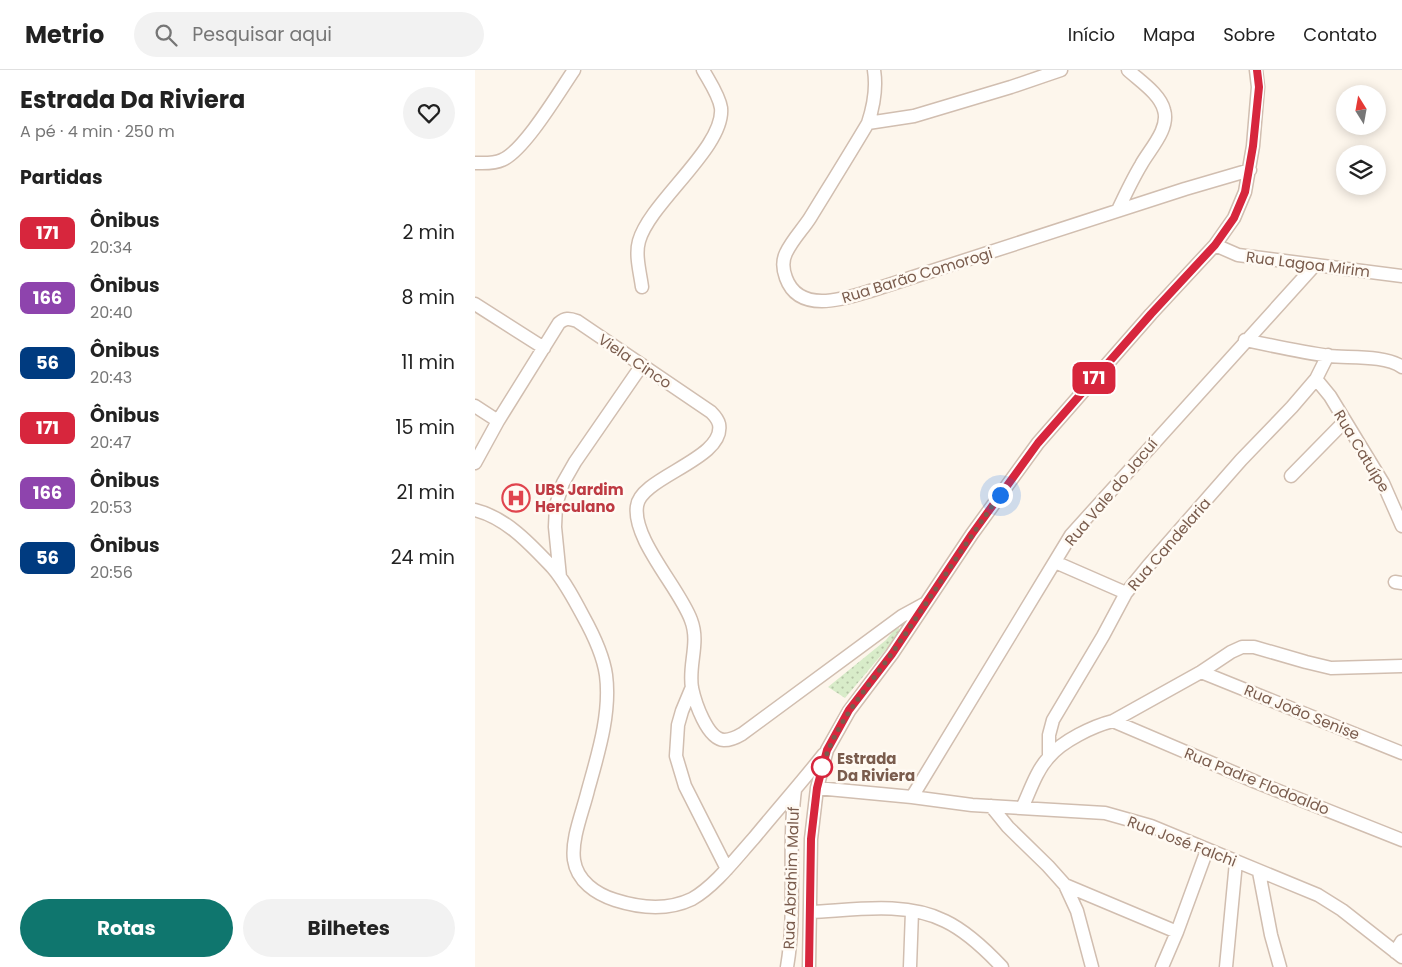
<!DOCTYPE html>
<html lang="pt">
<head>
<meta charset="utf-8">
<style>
	:root { --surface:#fff; --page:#f2f2f2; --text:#222; --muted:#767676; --line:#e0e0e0; --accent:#0f766e }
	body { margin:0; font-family:Poppins,sans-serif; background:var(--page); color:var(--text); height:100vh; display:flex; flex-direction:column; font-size:19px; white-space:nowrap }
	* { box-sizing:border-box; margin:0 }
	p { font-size:16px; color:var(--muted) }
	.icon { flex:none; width:28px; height:28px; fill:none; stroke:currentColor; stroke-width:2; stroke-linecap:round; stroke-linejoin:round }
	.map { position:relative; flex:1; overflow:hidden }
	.sheet { display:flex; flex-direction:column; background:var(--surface); width:475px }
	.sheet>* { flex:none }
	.badge { padding:0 10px; border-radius:8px; font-size:18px; line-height:32px }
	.needle { width:32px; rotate:349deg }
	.tools { position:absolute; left:861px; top:15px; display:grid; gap:10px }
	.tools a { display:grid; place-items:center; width:50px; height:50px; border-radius:50%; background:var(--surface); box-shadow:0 2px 12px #0003; font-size:25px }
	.you { position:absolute; width:25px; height:25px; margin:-12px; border:4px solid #fff; border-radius:50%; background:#1a73e8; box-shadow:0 0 0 8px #1a73e833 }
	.map>.badge { position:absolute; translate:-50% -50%; box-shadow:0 0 0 2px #fff }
	h2 { padding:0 20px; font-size:19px; line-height:45px }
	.round { display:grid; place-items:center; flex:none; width:52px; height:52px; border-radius:26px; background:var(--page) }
	.head { display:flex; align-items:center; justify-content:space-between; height:85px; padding:0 20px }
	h1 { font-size:24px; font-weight:700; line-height:38px }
	.cta { display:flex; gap:10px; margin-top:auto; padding:10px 20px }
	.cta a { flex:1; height:58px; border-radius:30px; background:var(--accent); color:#fff; font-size:20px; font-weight:700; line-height:58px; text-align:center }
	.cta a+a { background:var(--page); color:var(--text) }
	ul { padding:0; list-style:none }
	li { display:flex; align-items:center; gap:15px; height:65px; padding:0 20px }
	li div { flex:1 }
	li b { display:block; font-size:19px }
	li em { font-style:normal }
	li .badge { min-width:55px; font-weight:700; text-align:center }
	header { display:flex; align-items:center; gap:30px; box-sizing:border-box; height:70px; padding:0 25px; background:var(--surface); border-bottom:1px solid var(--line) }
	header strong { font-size:24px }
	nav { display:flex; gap:28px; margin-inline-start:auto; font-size:18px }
	.search { width:350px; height:45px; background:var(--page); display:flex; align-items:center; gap:12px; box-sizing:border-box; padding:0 18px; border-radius:28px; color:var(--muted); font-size:19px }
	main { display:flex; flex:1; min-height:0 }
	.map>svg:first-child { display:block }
</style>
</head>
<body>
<header>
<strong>Metrio</strong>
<div class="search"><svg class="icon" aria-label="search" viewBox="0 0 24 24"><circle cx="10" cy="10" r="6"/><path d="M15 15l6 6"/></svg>Pesquisar aqui</div>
<nav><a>Início</a><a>Mapa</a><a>Sobre</a><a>Contato</a></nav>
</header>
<main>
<section class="sheet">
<div class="head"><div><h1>Estrada Da Riviera</h1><p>A pé · 4 min · 250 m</p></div><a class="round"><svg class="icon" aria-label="heart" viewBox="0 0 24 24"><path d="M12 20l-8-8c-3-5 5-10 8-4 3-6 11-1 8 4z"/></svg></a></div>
<h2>Partidas</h2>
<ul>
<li><span class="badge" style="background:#d7263d;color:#fff">171</span><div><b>Ônibus</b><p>20:34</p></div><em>2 min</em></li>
<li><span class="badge" style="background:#8e44ad;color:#fff">166</span><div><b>Ônibus</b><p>20:40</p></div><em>8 min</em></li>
<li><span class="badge" style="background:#003b80;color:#fff">56</span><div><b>Ônibus</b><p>20:43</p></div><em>11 min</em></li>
<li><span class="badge" style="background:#d7263d;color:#fff">171</span><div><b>Ônibus</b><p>20:47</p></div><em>15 min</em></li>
<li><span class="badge" style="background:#8e44ad;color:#fff">166</span><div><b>Ônibus</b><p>20:53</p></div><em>21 min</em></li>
<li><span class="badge" style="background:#003b80;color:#fff">56</span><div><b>Ônibus</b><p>20:56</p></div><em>24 min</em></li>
</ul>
<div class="cta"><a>Rotas</a><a>Bilhetes</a></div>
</section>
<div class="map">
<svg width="927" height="897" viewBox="0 0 927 897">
	<defs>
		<pattern id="park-dots" width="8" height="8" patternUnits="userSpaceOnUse" patternTransform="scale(1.25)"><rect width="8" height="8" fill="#d8ecc9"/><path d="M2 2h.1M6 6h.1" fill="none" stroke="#b4c2a5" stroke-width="1.8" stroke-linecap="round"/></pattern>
	</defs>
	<rect width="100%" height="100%" fill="#fdf6ec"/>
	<path fill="url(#park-dots)" d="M424,558l1,5 -55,65 -17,-11 58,-47 9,-11z"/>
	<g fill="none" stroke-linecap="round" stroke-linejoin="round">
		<g stroke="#d1beb0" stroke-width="15">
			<path id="minor" d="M399,0c3,19 0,35 -6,53 -19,32 -39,64 -58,95 -7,11 -18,22 -24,35 -4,8 -3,17 0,25 13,36 58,21 84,13l315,-102 65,-19
				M393,53l46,-7 97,-29 50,-17
				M0,93c8,0 19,1 27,-3 22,-9 57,-68 72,-90
				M643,140c7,-15 14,-30 23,-45 8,-15 29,-36 23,-55 -4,-16 -24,-29 -36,-40
				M740,175l23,10 164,21
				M167,217c-2,-15 -7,-32 -3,-46 11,-39 86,-94 82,-133 -2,-13 -12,-27 -18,-38
				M0,234l69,44
				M770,270c28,6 56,12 84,16 21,2 57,-1 73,11
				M841,309l14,17 53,87 19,43
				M0,336l23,15
				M0,393l23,-42 61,-98c6,-5 10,-5 18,-2l134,91c3,3 7,8 8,12 7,35 -79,53 -82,82 -5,33 43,83 54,114 9,23 -3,45 1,68 3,14 15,51 32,52 7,0 13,-3 18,-6l160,-118 22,-12
				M816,406l54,-55
				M0,440c32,8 56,35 78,58 12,14 21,31 30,48 10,18 20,38 23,59 5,38 -8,79 -18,115 -5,21 -17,49 -14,70 3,21 22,34 41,40 25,8 52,11 77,-1 23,-13 44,-41 62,-61 23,-28 47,-55 70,-84
				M580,492l71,31
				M85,507l-5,-50 1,-22 7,-22 12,-21 67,-97
				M920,512l7,1
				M726,602l201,81
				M217,617l-10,24 -4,14 -2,31 9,30 42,83
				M638,651l143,61 146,58
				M574,686v-21l4,-15 50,-84 23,-43 22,-27 93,-106 51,-53 24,-28 12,-24
				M342,718l95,9 60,8 133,8 46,13 167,69 24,15 60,47
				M437,727l159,-262 244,-270
				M516,736l17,21 40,39 17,19 12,26 15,56
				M547,738c8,-17 14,-37 27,-51 13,-16 44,-31 64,-36l88,-49 30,-20 11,-5h12l52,15 25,6 71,-2
				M784,802l12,63 9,32
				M590,815l112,47
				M336,842c43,-2 94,-11 134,9 21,10 41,29 57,46
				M920,882l7,-11
				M312,897c10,-58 0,-118 8,-177
				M334,897l2,-128 6,-51 10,-38 22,-39 43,-57 80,-120 66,-91 113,-129 64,-69 19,-27 11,-26 8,-46 5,-59 -2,-17
				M435,897l2,-56
				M687,897l15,-35 30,-82
				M751,897l10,-105"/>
		</g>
		<use href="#minor" stroke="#fff" stroke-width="12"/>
	</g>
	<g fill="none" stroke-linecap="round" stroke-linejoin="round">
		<g stroke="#fff" stroke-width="11">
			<path id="line" d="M334,897l2,-128 6,-51 10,-38 22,-40 43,-56 80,-120 66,-91 113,-129 64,-69 19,-27 11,-26 8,-46 6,-59 -2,-17"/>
		</g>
		<use href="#line" stroke="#d7263d" stroke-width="8"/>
		<path stroke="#7a5c4d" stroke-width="5" stroke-dasharray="0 9" d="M347,697v2c12,-45 44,-79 71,-117 36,-52 70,-105 107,-157"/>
	</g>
	<defs>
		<g id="hospital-ring" transform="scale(1.4375)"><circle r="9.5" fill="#fffaf3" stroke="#e0444e" stroke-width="1.5"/><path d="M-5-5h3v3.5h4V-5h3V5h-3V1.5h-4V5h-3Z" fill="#e0444e"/></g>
	</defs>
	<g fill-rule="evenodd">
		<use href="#hospital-ring" x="41" y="428"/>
	</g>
	<circle fill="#fff" stroke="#d7263d" stroke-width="2.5" cx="347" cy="697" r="10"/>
	<g text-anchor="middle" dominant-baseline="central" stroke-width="5" stroke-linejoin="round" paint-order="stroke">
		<g font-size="15" fill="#7a5c4d" stroke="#fffaf3">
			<text transform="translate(833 194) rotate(7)">Rua Lagoa Mirim</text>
			<text transform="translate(442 205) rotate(-17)">Rua Barão Comorogi</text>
			<text transform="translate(160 291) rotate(34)">Viela Cinco</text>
			<text transform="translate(887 381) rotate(59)">Rua Catuípe</text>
			<text transform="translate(636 422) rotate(-50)">Rua Vale do Jacuí</text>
			<text transform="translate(694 474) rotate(-49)">Rua Candelaria</text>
			<text transform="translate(827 642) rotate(22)">Rua João Senise</text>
			<text transform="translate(782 711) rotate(22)">Rua Padre Flodoaldo</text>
			<text transform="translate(707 771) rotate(21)">Rua José Falchi</text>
			<text transform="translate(316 808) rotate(-88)">Rua Abrahim Maluf</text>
		</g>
		<g font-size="15" font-weight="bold" fill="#be3a42" stroke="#fffaf3" text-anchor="start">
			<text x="60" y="419">UBS Jardim<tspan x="60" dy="17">Herculano</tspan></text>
		</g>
		<g font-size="15" font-weight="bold" fill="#7a5c4d" stroke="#fffaf3" text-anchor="start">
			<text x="362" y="688">Estrada<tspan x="362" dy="17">Da Riviera</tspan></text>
		</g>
	</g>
</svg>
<div class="tools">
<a><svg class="needle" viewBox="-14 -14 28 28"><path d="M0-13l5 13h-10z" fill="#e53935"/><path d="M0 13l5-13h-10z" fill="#767676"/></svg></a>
<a><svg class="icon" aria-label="layers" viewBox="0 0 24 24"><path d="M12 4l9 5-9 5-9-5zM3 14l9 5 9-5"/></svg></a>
</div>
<div class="you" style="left:525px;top:425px"></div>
<b class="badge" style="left:619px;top:308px;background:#d7263d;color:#fff">171</b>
</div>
</main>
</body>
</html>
